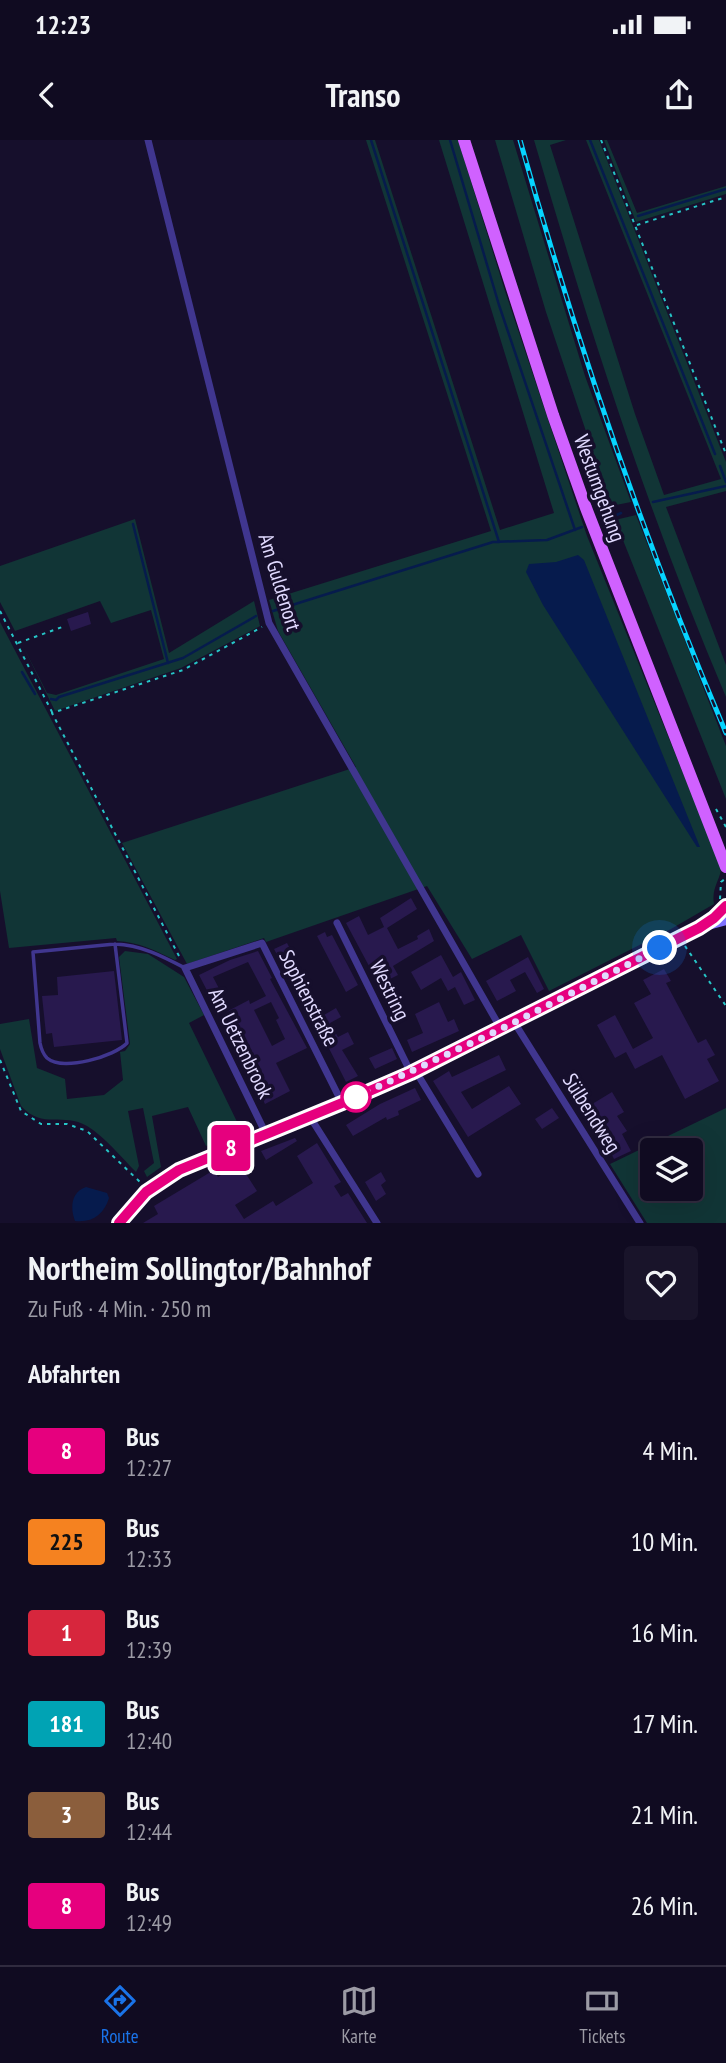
<!DOCTYPE html>
<html lang="de">
<head>
<meta charset="utf-8">
<style>
	:root { --surface:#100b21; --page:#19142a; --text:#f1f3f6; --muted:#9c9ba5; --line:#302b3f; --accent:#1a73e8 }
	body { margin:0; font-family:"PT Sans Narrow",sans-serif; background:var(--page); color:var(--text); height:100vh; display:flex; flex-direction:column; font-size:26px; white-space:nowrap }
	* { box-sizing:border-box; margin:0 }
	p { font-size:23px; color:var(--muted) }
	.icon { flex:none; width:38px; height:38px; fill:none; stroke:currentColor; stroke-width:2; stroke-linecap:round; stroke-linejoin:round }
	.map { position:relative; height:1083px; overflow:hidden }
	.drawer { display:flex; flex-direction:column; background:var(--surface); flex:1 }
	.drawer>* { flex:none }
	.badge { padding:0 14px; border-radius:5px; font-size:24px; line-height:46px }
	.buttons { position:absolute; left:640px; top:998px; display:grid; gap:14px }
	.buttons a { display:grid; place-items:center; width:63px; height:63px; border-radius:7px; background:var(--surface); box-shadow:0 7px 28px #0002,0 0 0 2px var(--line); font-size:35px }
	.you { position:absolute; width:35px; height:35px; margin:-18px; border:5px solid #fff; border-radius:50%; background:#1a73e8; box-shadow:0 0 0 10px #1a73e833 }
	.map>.badge { position:absolute; translate:-50% -50%; box-shadow:0 0 0 4px #fff }
	h2 { padding:0 28px; font-size:26px; line-height:63px }
	.round { display:grid; place-items:center; flex:none; width:74px; height:74px; border-radius:7px; background:var(--page) }
	.summary { display:flex; align-items:center; justify-content:space-between; height:119px; padding:0 28px }
	h1 { font-size:33px; font-weight:800; line-height:52px }
	ul { padding:0; list-style:none }
	li { display:flex; align-items:center; gap:21px; height:91px; padding:0 28px }
	li div { flex:1 }
	li b { display:block; font-size:26px }
	li em { font-style:normal }
	li .badge { min-width:77px; font-weight:700; text-align:center }
	.status { display:flex; justify-content:space-between; align-items:center; height:49px; padding:0 35px; background:var(--surface); direction:ltr }
	.status svg { height:19px; fill:currentColor }
	header { display:flex; justify-content:space-between; align-items:center; height:91px; padding:0 28px; background:var(--surface); font-size:32px; font-weight:800 }
	.dock { display:flex; justify-content:space-around; align-items:center; height:98px; border-top:2px solid var(--line); background:var(--surface); font-size:19px; color:var(--muted) }
	.dock a { display:grid; justify-items:center; gap:4px }
	.dock .selected { color:var(--accent) }
	.map>svg:first-child { display:block }
</style>
</head>
<body>
<div class="status"><b>12:23</b><svg viewBox="0 0 49 12"><path d="M0 12V9h3v3zM5 12V6h3v6zM10 12V3h3v9zM15 12V0h3v12zM26 1h20v11H26zM47 4h2v5h-2z"/></svg></div>
<header><svg class="icon" aria-label="back" viewBox="0 0 24 24"><path d="M15 5l-7 7 7 7"/></svg>Transo<svg class="icon" aria-label="share" viewBox="0 0 24 24"><path d="M12 15V3M7 8l5-5 5 5M5 13v7h14v-7"/></svg></header>
<div class="map">
<svg width="726" height="1083" viewBox="0 0 726 1083">
	<rect width="100%" height="100%" fill="#160f2c"/>
	<path fill="#113536" fill-rule="evenodd" d="M366,0h9l125,390 54,-17 -115,-373h19l47,151 82,245 134,331c0,13 -10,20 -7,37l-43,25 -122,62 -28,-56 -49,24 -45,-73 -161,56 -2,-4 -77,26 -65,-121 234,-76 -78,-136 -9,-31 222,-69z
		M495,0h18l72,236 46,126 -20,4 -65,-194z
		M534,0h32l-16,5 85,269 29,81 57,-16 -135,-339h13l127,322v29l-60,16 60,158v32c-77,-181 -137,-368 -192,-557z
		M604,0h3l30,73 89,-27v8l-90,28z
		M636,375l90,231v53l-111,-279z
		M135,379l34,134 85,-52 6,25 -79,42 -126,43 -31,-63 23,45 9,2 108,-36 -13,-49 -40,13 -11,-22 -85,30 -15,-29v-36z
		M0,482l177,337 -2,1c-19,-9 -36,-18 -58,-19l-1,-3 -107,10 -9,-57z
		M125,811l23,3 36,23 20,38 -15,8 52,107 -35,16 -18,-39 -36,9 9,51 -14,10 -3,-6 10,-8 -11,-55 -15,3 11,55 -3,6c-14,-14 -32,-36 -49,-46 -24,-14 -44,4 -66,-20l-21,-57v-25l29,-5 8,49 28,11 2,20 37,-4 19,-15 -3,-28 5,-1 5,-7 -11,-87z
		M726,968v115h-79l-37,-59zM653,1010h38v38h-38z"/>
	<path fill="#061b4d" d="M578,415l6,5 116,287h-3l-154,-242 -17,-33 3,-8 27,-2z
		M86,1047l21,6 2,5c-5,16 -16,25 -34,23 -5,-13 -4,-29 11,-34z"/>
	<g fill="none" stroke-linecap="round" stroke-linejoin="round">
		<path stroke="#061b4d" stroke-width="2.5" d="M371,0l128,402
			M450,0l49,165 76,225
			M590,0l125,314
			M638,76l88,-27
			M720,326l6,16
			M653,362l73,-16
			M606,380l15,-7
			M133,384l35,139
			M273,471l220,-69 54,-2 35,-13
			M22,532l13,22
			M51,559l5,1 3,-3 124,-39 73,-42"/>
	</g>
	<path fill="#28194e" fill-rule="evenodd" d="M88,472l3,12 -20,7 -4,-12z
		M411,758l6,11 -30,19 11,21 20,-10 -1,-3 12,-7 5,12 -41,25 5,9 -8,4 15,34 -6,3 -9,-18 -4,2 -8,-15 4,-2 -9,-19 -4,2 -23,-43 13,-7 9,19 16,-8 -4,-9z
		M325,792l2,5 5,-2 26,50 -12,7 -29,-56z
		M287,803l37,72 12,-7 5,9 -11,6 8,14 10,-5 6,12 -12,6 16,26 -12,6 -52,-103 -4,1 -16,-31z
		M258,811l14,27 -2,1 37,69 -31,15 14,28 -25,13 -8,-16 6,-3 -37,-73 23,-12 1,4 16,-8 -18,-34 -35,15 12,23 -10,6 -16,-31 31,-15zM271,862l8,16 -3,2 9,19 -13,7 -18,-36z
		M441,815l12,22 8,-5 14,28 -11,5 -9,-18 -7,4 -7,-13 -20,12 -10,-18z
		M528,817l16,32 -7,4 -12,-21 -15,8 6,11 -19,10 -11,-20z
		M664,829l7,12 -5,2 32,60 8,-4 9,16 -8,4 12,22 -34,18 -23,-44 -27,14 -9,-17 -11,6 -18,-33 18,-10 18,34 20,-11 -19,-35 17,-9 -8,-14z
		M114,831l8,69 -68,7 -2,-14 -6,1 -4,-38 16,-1 -1,-18z
		M439,862l9,20 6,-3 5,12 -47,21 -5,-12 16,-7 -8,-19z
		M392,908l5,11 -22,10 -6,-11z
		M499,915l7,15 -45,22 11,17 37,-23 12,18 -53,33 -35,-56 16,-10 3,6z
		M415,948l6,12 -23,11 1,4 -12,5 -1,-3 -33,19 -7,-11 34,-21z
		M612,952l12,20 -7,4 10,15 -5,3 9,17 -17,8 -4,-8 7,-3 -22,-36 -7,4 -4,-7z
		M552,968l7,10 -17,11 -7,-10z
		M295,998l2,3 -31,19 -5,-9z
		M317,1003l24,39 -7,4 7,11 7,-4 19,30h-224l15,-9 -4,-8 60,-36 4,7 21,-14 18,28 -22,14 9,14 29,-18 3,5 37,-23 -16,-27z
		M381,1032l5,9 -5,4 5,9 -10,7 -11,-19z"/>
	<g fill="none" stroke-linecap="round" stroke-linejoin="round">
		<path stroke="#26c5c7" stroke-width="2" stroke-dasharray="3.5 5" stroke-linecap="butt" d="M601,0l125,314
			M637,85l89,-28
			M0,471l52,101
			M18,503l47,-17
			M716,669l10,18
			M720,759l1,-17 4,-3
			M685,806l41,60
			M179,816l-127,-243 131,-43 79,-43
			M0,920l21,51 20,13h26l20,7 54,52"/>
		<path stroke="#40368f" stroke-width="3.5" d="M115,804l12,99c-12,13 -64,29 -80,15 -4,-4 -6,-10 -7,-15l-7,-91 82,-8c26,1 47,12 70,24"/>
		<path stroke="#40368f" stroke-width="7" d="M148,0l121,483 232,406
			M337,783l74,150
			M514,882l126,201
			M415,930l63,104
			M310,977l67,106
			M266,994l-81,-166 77,-25 80,160"/>
		<path stroke="#7f71ff" stroke-width="10" d="M708,785l18,-5
			M119,1083l27,-31 33,-22 163,-67 69,-30 288,-145 15,-10 12,-12"/>
		<path stroke="#d061ff" stroke-width="12" d="M464,0l89,275 33,93 140,359"/>
		<g stroke="#06d4ff" stroke-width="5">
			<path id="rail" d="M520,0c56,201 124,400 206,593"/>
		</g>
		<use href="#rail" stroke="#160f2c" stroke-width="2.5" stroke-dasharray="8" stroke-linecap="butt"/>
	</g>
	<g fill="none" stroke-linecap="round" stroke-linejoin="round">
		<g stroke="#fff" stroke-width="16">
			<path id="line" d="M119,1083l27,-31 33,-22 163,-67 69,-30 288,-145 15,-10 12,-12"/>
		</g>
		<use href="#line" stroke="#e6007e" stroke-width="10"/>
		<path stroke="#e1daff" stroke-width="7" stroke-dasharray="0 12.6" d="M356,957l145,-68 159,-81"/>
	</g>
	<circle fill="#fff" stroke="#e6007e" stroke-width="3.5" cx="356" cy="957" r="14"/>
	<g text-anchor="middle" dominant-baseline="central" stroke-width="7" stroke-linejoin="round" paint-order="stroke">
		<g font-size="21" fill="#e1daff" stroke="#160f2c">
			<text transform="translate(600 348) rotate(70)">Westumgehung</text>
			<text transform="translate(280 442) rotate(73)">Am Guldenort</text>
			<text transform="translate(390 850) rotate(64)">Westring</text>
			<text transform="translate(309 858) rotate(63)">Sophienstraße</text>
			<text transform="translate(241 903) rotate(64)">Am Uetzenbrook</text>
			<text transform="translate(592 973) rotate(58)">Sülbendweg</text>
		</g>
	</g>
</svg>
<div class="buttons">
<a><svg class="icon" aria-label="layers" viewBox="0 0 24 24"><path d="M12 4l9 5-9 5-9-5zM3 14l9 5 9-5"/></svg></a>
</div>
<div class="you" style="left:660px;top:808px"></div>
<b class="badge" style="left:231px;top:1008px;background:#e6007e;color:#fff">8</b>
</div>
<section class="drawer">
<div class="summary"><div><h1>Northeim Sollingtor/Bahnhof</h1><p>Zu Fuß · 4 Min. · 250 m</p></div><a class="round"><svg class="icon" aria-label="heart" viewBox="0 0 24 24"><path d="M12 20l-8-8c-3-5 5-10 8-4 3-6 11-1 8 4z"/></svg></a></div>
<h2>Abfahrten</h2>
<ul>
<li><span class="badge" style="background:#e6007e;color:#fff">8</span><div><b>Bus</b><p>12:27</p></div><em>4 Min.</em></li>
<li><span class="badge" style="background:#f58220;color:#111">225</span><div><b>Bus</b><p>12:33</p></div><em>10 Min.</em></li>
<li><span class="badge" style="background:#d7263d;color:#fff">1</span><div><b>Bus</b><p>12:39</p></div><em>16 Min.</em></li>
<li><span class="badge" style="background:#00a3b4;color:#fff">181</span><div><b>Bus</b><p>12:40</p></div><em>17 Min.</em></li>
<li><span class="badge" style="background:#8b5e3c;color:#fff">3</span><div><b>Bus</b><p>12:44</p></div><em>21 Min.</em></li>
<li><span class="badge" style="background:#e6007e;color:#fff">8</span><div><b>Bus</b><p>12:49</p></div><em>26 Min.</em></li>
</ul>
</section>
<nav class="dock">
<a class="selected"><svg class="icon" aria-label="directions" viewBox="0 0 24 24"><path d="M12 3l9 9-9 9-9-9zM9 14v-3h6M13 9l2 2-2 2"/></svg>Route</a>
<a><svg class="icon" aria-label="map" viewBox="0 0 24 24"><path d="M3 6l6-2 6 2 6-2v14l-6 2-6-2-6 2zM9 4v14M15 6v14"/></svg>Karte</a>
<a><svg class="icon" aria-label="tickets" viewBox="0 0 24 24"><path d="M3 7h18v10H3zM15 7v10"/></svg>Tickets</a>
</nav>
</body>
</html>
